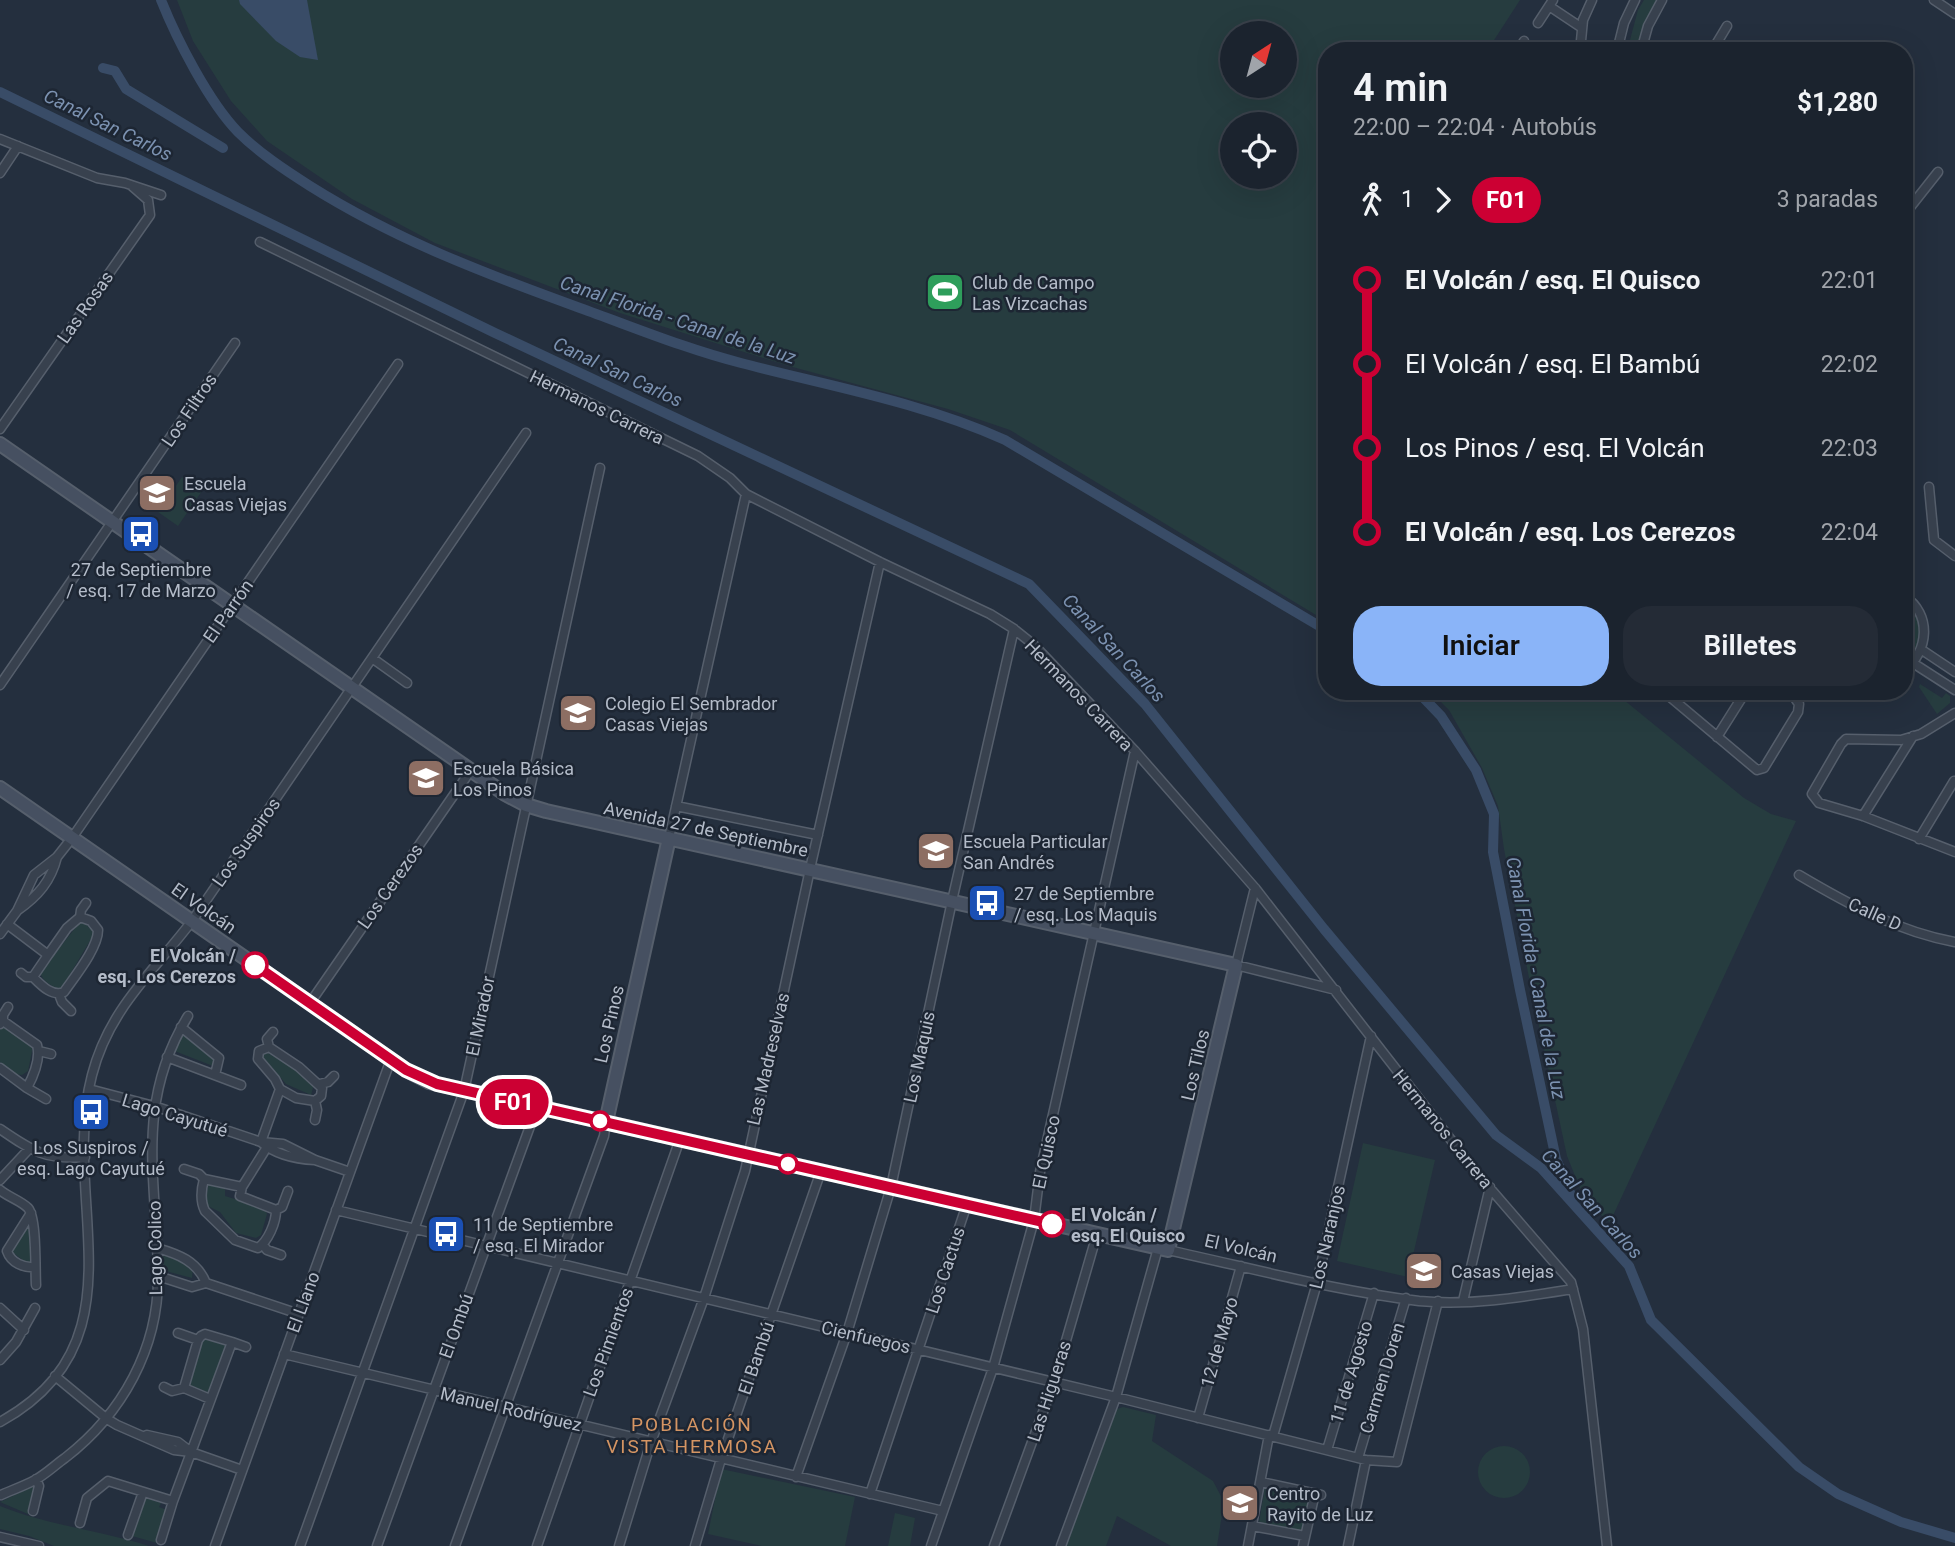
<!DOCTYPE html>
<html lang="es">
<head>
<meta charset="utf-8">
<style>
	:root { --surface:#1b232e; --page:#242b36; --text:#f1f3f6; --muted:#a0a4aa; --line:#39404a; --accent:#8ab4f8 }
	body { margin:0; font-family:Roboto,sans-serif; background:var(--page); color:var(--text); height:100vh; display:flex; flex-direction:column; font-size:26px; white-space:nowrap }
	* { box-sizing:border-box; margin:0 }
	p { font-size:23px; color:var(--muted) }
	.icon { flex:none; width:38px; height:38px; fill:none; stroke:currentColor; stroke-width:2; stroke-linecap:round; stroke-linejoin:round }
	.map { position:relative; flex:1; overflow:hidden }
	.sheet { position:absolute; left:1318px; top:42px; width:595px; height:658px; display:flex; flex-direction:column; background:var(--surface); border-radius:28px; box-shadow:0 7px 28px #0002,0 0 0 2px var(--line) }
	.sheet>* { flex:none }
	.badge { padding:0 14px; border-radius:23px; font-size:24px; line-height:46px }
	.needle { width:46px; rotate:36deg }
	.tools { position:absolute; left:1220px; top:21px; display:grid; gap:14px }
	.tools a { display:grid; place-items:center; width:77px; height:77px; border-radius:50%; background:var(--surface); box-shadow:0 7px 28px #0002,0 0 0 2px var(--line); font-size:35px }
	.map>.badge { position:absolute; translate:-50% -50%; box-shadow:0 0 0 4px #fff }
	.legs { display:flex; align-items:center; gap:10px; height:77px; padding:0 35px; font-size:23px }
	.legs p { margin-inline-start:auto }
	.overview { display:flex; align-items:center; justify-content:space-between; height:119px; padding:0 35px }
	h1 { font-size:38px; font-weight:600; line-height:52px }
	.cta { display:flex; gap:14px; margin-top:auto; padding:14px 35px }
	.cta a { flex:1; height:80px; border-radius:28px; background:var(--accent); color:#111; font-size:28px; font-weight:600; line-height:80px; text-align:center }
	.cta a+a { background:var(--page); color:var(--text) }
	ul { padding:0 35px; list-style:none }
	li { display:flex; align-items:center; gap:24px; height:84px; font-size:26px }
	li i { display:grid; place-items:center; width:10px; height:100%; margin:0 9px; background:currentColor }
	li i::after { content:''; width:18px; height:18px; margin:-9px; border:5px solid; border-radius:50%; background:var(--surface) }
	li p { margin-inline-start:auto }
	li:first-child i { background:linear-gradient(#0000 50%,currentColor 0) }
	li:last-child i { background:linear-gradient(currentColor 50%,#0000 0) }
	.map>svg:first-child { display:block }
</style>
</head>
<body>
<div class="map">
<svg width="1955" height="1546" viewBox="0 0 1955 1546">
	<rect width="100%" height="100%" fill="#242f3e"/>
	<path fill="#263c3f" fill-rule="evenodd" d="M177,0h1343l-33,51h-161v570l-316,-191 -62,-21 -159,-43 -169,-53 -185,-70 -83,-44 -85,-58 -36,-40 -38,-60zM1232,33h52v53h-52zM1232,124h52v53h-52z
		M1644,0h15l-12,22 -8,29h-12l11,-41z
		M182,477l20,14 -24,35 -20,-14z
		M1904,602c24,20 19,43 0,65z
		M1920,684l22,14 4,-5 4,3v7l-13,11 -18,-27z
		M1430,691h183l131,107 27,16 25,7 -186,401 -24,-19 -19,-47 -36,-168 -27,-139 -6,-43 -16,-38 -33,-58z
		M84,922l10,11 -3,6 -28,47 -4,3c-8,-3 -16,-8 -19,-16l39,-50z
		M4,1026l29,20 -5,25 -6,4 -7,-1 -15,-12v-34z
		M180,1032l29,19 6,8 -2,7 -41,-16z
		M264,1051l47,27 3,6 -3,11 -25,-11 -22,-26 -2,-3z
		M1363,1143l72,17 -27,117 -71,-16z
		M208,1182l17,4v10l39,12 3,6 -6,21 -5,3 -20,-5 -16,-21 -14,-7z
		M28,1224l5,39 -8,-1 -15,-12z
		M161,1254l32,12 -1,12 -30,-8z
		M203,1338l25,8 -17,47 -25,-8z
		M1123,1407l33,8 -4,26 61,40 11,21 -7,44h-46l-54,-30 -11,30h-40l51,-137z
		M1478 1472a26 26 0 1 1 52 0a26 26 0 1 1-52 0Z
		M721,1469l134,28 -10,49h-83l-54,-12z
		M34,1486l-6,28 -28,-12z
		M1265,1487l44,10 -7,34 -43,-8z
		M144,1497l17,6 -2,4 8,3 -10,33 -25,-7z
		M0,1506c50,20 99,24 149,40h-95l-25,-10 -29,-7z
		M895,1513l20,5 -5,28h-22z"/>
	<path fill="#394c67" d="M239,0h68l11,60 -18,-3 -24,-16 -36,-37z"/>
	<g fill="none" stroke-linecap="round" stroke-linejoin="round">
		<path stroke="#394c67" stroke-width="10" d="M161,0c16,40 48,102 77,132 21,21 47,38 72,54 86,54 176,88 270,122 53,19 106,41 161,55 88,23 180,39 264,77l321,190
			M103,68l12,3 11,18 97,59
			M0,92l495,241 534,251 116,120 179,225 172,206 45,33 88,98 22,54 148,147 39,27 63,28 54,16
			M1417,691l24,25 35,54 18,44 -1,38 27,138 36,169 17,41"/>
		<g stroke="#565f6c" stroke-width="11">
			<path id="street" d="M1934,0l21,14
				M1549,6l33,22
				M1538,23l15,-23
				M1518,51l6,-10
				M1580,51l3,-31 9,-20
				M1617,51l7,-28 11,-23
				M1641,51l7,-25 14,-26
				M1712,51l15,-25
				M0,139l97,39 28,5 36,12
				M0,173l18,-27
				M1904,215l34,-43
				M260,242l438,214 32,22 16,16 134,68 110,52 24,15 20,16 101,106 120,137 221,284 95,110 12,47 24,217
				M0,429l150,-214 -2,-15 -16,-14
				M1929,487l5,53 21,16
				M1904,596c28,18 25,55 0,75
				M1922,650l33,22
				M372,658l35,25
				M1913,663l42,27
				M0,685l235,-342
				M1663,691l94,79 7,-2 34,-56 1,-8 -9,-13
				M1955,713l-34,21 -20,6 -55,-1 -5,5 -29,50 7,9 44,13 92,36
				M1717,737l29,-46
				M676,806l142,29
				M1863,816l50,-80
				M669,838l77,-344
				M1919,839l35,-58
				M1799,875c49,29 100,57 156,67
				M1255,888l-19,77 100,25
				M18,910c20,-14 33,-29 39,-53
				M80,917l1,-7 5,-7
				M7,924l41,31 19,-27 13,-11 11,4 7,9c0,18 -23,46 -34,62 -12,5 -23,-7 -31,-15l15,-22
				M0,934l17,-23 17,-36 23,-18 15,-19 326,-474
				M21,973l5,4h7
				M59,994l3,8 9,9
				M310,1003l161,-233
				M3,1021v-6l5,-8
				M0,1024l3,-3 34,24c4,14 -3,30 -10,43l-27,-20
				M181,1027l38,31 -4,17
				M269,1047l-2,-8 6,-7
				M39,1051l12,3
				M167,1057l74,28
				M320,1084l8,-2 6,-6
				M27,1088l19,11
				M89,1089l65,17 107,36c15,13 34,17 54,18
				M315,1120l2,-10 -2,-9
				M0,1129c32,22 45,31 85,28
				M261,1142l19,-53 -5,-10 -17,-20 1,-8 10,-4 30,20 23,21 -1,8 -6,5 -19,-3 -16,-9
				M261,1142l22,2 32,16 35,12
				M184,1169l15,5 5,5
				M0,1180l29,-31
				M242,1187l-2,9 36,14c0,13 -8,31 -18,38l-23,-8 -30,-29c-5,-10 -4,-21 -1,-32l38,8 25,-40
				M0,1190c8,7 20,10 28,18 9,10 7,62 8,77
				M276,1210l6,-3 6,-16
				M336,1210l780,187 250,63 31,2 41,-161
				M31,1213l-24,38c4,12 17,17 28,16
				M263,1245l4,5 14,5
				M157,1248c21,6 40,13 49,35
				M1168,1250c83,18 167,41 251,51 52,5 104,-4 154,-12
				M158,1276l34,11 14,-4 93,31
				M1463,1301l27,-114
				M0,1308l24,22
				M178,1333l20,7
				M232,1342l14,5
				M284,1354l659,157
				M0,1360l16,-18 19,-34
				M55,1376l52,43 10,6 57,25 17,2 51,18
				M164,1387l8,4 12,-3
				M1198,1418l43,-152
				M0,1422c147,-81 59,-222 92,-347 17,-66 61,-103 100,-154l334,-488
				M147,1435l31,7 13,10
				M1273,1436l44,-153 54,-247
				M1327,1450l47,-157
				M1358,1458l48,-160
				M796,1477l51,-144 44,-146 61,-286 62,-272
				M1261,1482l60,13
				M870,1494l97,-290
				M1,1495c11,-5 23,-9 34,-15 11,-6 20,-15 30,-22 57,-44 94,-110 93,-183 -1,-95 -24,-171 30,-259
				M33,1511l6,-25 -3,-7
				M80,1523l7,-25 21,-17 65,20
				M1252,1526l53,10
				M128,1535l15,-43
				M0,1537l39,9
				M161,1540l12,-39 59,-159 -27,-8 -4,2 -3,4 -14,48 26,11
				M215,1546l176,-487
				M300,1546l164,-455 136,-623
				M377,1546l160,-439
				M455,1546l149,-410 2,-14
				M537,1546l143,-407
				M619,1546l32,-104 53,-144 41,-127 67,-311 68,-298
				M695,1546l26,-87 100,-288
				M931,1546l62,-178 41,-148 6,-48 95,-421
				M994,1546l60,-164 43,-148
				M1061,1546l55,-149 42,-149
				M1248,1546l21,-111
				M1303,1546l12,-53
				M1348,1546l18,-86"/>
		</g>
		<g stroke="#565f6c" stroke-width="16">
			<path id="secondary" d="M0,444l505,350 21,11 20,6 690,154 -68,285 -739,-168 -23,-12 -406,-282
				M606,1122l63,-284"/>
		</g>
		<use href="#street" stroke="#38414e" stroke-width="8"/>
		<use href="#secondary" stroke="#465061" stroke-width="12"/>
	</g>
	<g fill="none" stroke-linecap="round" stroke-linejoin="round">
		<g stroke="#fff" stroke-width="16">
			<path id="line-1" d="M255,965l151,105 31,14 615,140"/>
		</g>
		<use href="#line-1" stroke="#c03" stroke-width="10"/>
	</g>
	<defs>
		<g id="stadium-square" transform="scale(2.0125)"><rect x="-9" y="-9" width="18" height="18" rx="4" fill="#2e9e5b" stroke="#1d2633"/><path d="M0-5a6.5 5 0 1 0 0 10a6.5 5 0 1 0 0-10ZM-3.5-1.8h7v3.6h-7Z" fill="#fff"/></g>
		<g id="school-square" transform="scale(2.0125)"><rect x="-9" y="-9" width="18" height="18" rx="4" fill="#8d6e63" stroke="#1d2633"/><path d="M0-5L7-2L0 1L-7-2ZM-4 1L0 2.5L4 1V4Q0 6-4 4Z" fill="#fff"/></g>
		<g id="bus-square" transform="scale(2.0125)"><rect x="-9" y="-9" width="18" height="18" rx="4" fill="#1a4fb4" stroke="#1d2633"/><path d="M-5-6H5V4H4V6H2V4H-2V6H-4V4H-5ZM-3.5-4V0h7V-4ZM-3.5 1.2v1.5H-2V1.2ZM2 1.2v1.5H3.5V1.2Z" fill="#fff"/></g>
	</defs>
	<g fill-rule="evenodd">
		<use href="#stadium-square" x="945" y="292"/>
		<use href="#school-square" x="157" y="493"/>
		<use href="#bus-square" x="141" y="534"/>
		<use href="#school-square" x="578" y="713"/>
		<use href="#school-square" x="426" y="778"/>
		<use href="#school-square" x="936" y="851"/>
		<use href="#bus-square" x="987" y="903"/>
		<use href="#bus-square" x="91" y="1112"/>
		<use href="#bus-square" x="446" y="1234"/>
		<use href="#school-square" x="1424" y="1271"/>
		<use href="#school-square" x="1240" y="1503"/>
	</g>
	<g fill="#fff" stroke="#c03" stroke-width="3.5">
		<circle cx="255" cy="965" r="12"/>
		<circle cx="600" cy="1121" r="9"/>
		<circle cx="788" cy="1164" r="9"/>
		<circle cx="1052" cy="1224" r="12"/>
	</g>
	<g text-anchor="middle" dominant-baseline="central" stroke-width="5" stroke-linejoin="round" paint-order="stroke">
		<g font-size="18" fill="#b4bcc9" stroke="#1d2633" text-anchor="start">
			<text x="972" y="282">Club de Campo<tspan x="972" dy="21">Las Vizcachas</tspan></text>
			<text x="184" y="483">Escuela<tspan x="184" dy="21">Casas Viejas</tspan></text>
			<text x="141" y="569" text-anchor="middle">27 de Septiembre<tspan x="141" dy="21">/ esq. 17 de Marzo</tspan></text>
			<text x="605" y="703">Colegio El Sembrador<tspan x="605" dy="21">Casas Viejas</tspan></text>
			<text x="453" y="768">Escuela Básica<tspan x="453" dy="21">Los Pinos</tspan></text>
			<text x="963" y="841">Escuela Particular<tspan x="963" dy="21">San Andrés</tspan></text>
			<text x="1014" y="893">27 de Septiembre<tspan x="1014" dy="21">/ esq. Los Maquis</tspan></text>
			<text x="91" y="1147" text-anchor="middle">Los Suspiros /<tspan x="91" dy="21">esq. Lago Cayutué</tspan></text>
			<text x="473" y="1224">11 de Septiembre<tspan x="473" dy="21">/ esq. El Mirador</tspan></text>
			<text x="1451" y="1271">Casas Viejas</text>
			<text x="1267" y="1493">Centro<tspan x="1267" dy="21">Rayito de Luz</tspan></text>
		</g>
		<g font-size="18" fill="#b4bcc9" stroke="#1d2633">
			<text transform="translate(85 307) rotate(-55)">Las Rosas</text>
			<text transform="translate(597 407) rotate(26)">Hermanos Carrera</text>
			<text transform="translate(189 410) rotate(-56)">Los Filtros</text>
			<text transform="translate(228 611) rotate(-55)">El Parrón</text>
			<text transform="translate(1079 695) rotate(46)">Hermanos Carrera</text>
			<text transform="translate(706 829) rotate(12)">Avenida 27 de Septiembre</text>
			<text transform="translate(246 842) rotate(-55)">Los Suspiros</text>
			<text transform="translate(390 886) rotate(-55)">Los Cerezos</text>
			<text transform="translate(204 908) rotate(35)">El Volcán</text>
			<text transform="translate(1875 914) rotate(24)">Calle D</text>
			<text transform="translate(480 1016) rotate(-78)">El Mirador</text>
			<text transform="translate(609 1024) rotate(-77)">Los Pinos</text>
			<text transform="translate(919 1057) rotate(-78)">Los Maquis</text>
			<text transform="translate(768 1059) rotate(-77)">Las Madreselvas</text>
			<text transform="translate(1195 1065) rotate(-77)">Los Tilos</text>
			<text transform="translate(175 1115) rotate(17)">Lago Cayutué</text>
			<text transform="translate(1443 1129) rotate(51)">Hermanos Carrera</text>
			<text transform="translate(1046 1152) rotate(-78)">El Quisco</text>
			<text transform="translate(1327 1237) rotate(-77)">Los Naranjos</text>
			<text transform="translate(155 1248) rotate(-91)">Lago Colico</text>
			<text transform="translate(1241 1248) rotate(13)">El Volcán</text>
			<text transform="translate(945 1270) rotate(-72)">Los Cactus</text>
			<text transform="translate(303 1302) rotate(-70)">El Llano</text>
			<text transform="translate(456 1326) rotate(-70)">El Ombú</text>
			<text transform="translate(866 1337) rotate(13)">Cienfuegos</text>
			<text transform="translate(608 1342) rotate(-70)">Los Pimientos</text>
			<text transform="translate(1219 1342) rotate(-74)">12 de Mayo</text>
			<text transform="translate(756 1358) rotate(-71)">El Bambú</text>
			<text transform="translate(1351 1372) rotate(-73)">11 de Agosto</text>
			<text transform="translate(1382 1378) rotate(-73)">Carmen Doren</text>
			<text transform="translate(1049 1391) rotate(-72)">Las Higueras</text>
			<text transform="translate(511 1409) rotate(13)">Manuel Rodríguez</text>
		</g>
		<g font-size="18" font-weight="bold" fill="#b4bcc9" stroke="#1d2633" text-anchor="end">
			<text x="236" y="955">El Volcán /<tspan x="236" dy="21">esq. Los Cerezos</tspan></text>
			<text x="1071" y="1214" text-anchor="start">El Volcán /<tspan x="1071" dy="21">esq. El Quisco</tspan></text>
		</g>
		<g font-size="19" font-style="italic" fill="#7c92b1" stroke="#1d2633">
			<text transform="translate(108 125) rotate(26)">Canal San Carlos</text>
			<text transform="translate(678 320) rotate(18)">Canal Florida - Canal de la Luz</text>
			<text transform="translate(618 372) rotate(25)">Canal San Carlos</text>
			<text transform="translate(1114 648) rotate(47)">Canal San Carlos</text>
			<text transform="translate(1536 978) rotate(79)">Canal Florida - Canal de la Luz</text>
			<text transform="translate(1592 1204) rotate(48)">Canal San Carlos</text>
		</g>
		<g font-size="19" letter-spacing="2" fill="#d59563" stroke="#1d2633">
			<text x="692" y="1424">POBLACIÓN<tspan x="692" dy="22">VISTA HERMOSA</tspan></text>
		</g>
	</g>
</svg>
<div class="tools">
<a><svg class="needle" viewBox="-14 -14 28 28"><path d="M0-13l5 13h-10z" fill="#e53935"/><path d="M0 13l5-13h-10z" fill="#a0a4aa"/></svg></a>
<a><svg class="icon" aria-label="locate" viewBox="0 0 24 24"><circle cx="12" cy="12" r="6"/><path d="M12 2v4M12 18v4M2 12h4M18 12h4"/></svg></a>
</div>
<b class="badge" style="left:514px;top:1102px;background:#c03;color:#fff">F01</b>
<section class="sheet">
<div class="overview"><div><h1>4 min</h1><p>22:00 – 22:04 · Autobús</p></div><b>$1,280</b></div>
<div class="legs"><svg class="icon" aria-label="walk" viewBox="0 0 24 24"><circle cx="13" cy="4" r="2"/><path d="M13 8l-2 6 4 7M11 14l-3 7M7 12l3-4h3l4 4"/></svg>1<svg class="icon" aria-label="forward" viewBox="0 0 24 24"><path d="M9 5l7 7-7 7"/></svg><b class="badge" style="background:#c03;color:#fff">F01</b><p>3 paradas</p></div>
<ul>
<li><i style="color:#c03"></i><b>El Volcán / esq. El Quisco</b><p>22:01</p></li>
<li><i style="color:#c03"></i><span>El Volcán / esq. El Bambú</span><p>22:02</p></li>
<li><i style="color:#c03"></i><span>Los Pinos / esq. El Volcán</span><p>22:03</p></li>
<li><i style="color:#c03"></i><b>El Volcán / esq. Los Cerezos</b><p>22:04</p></li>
</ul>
<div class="cta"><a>Iniciar</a><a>Billetes</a></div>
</section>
</div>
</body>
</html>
